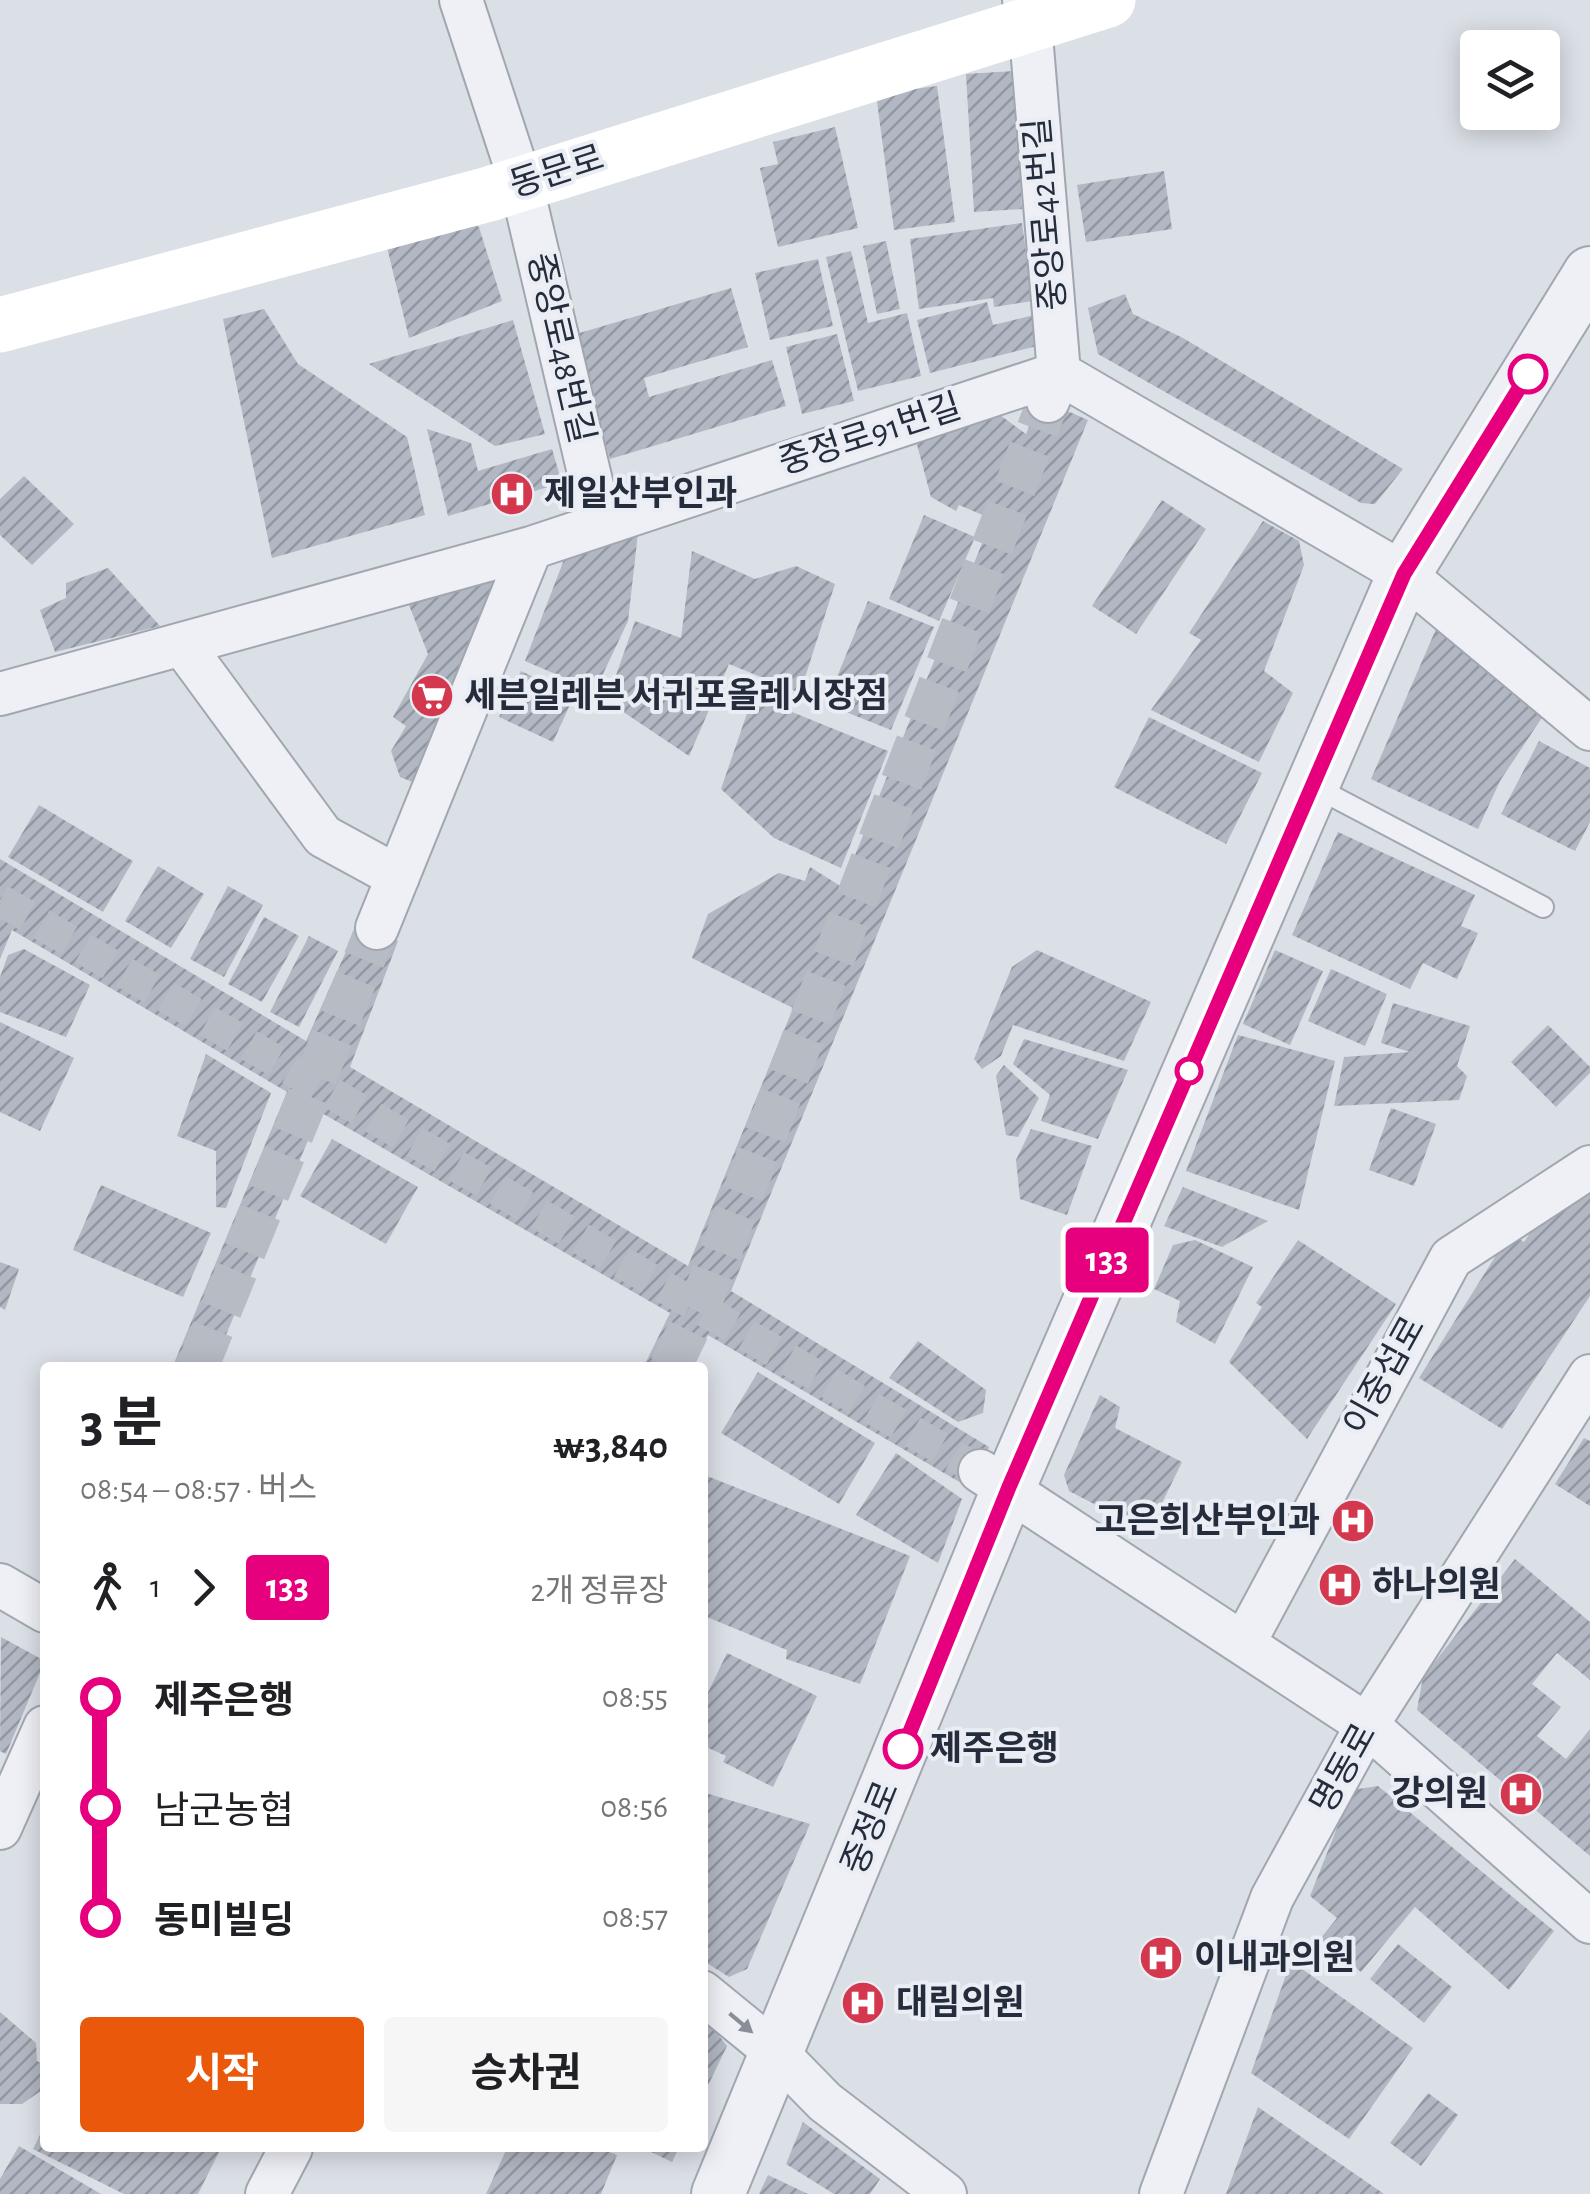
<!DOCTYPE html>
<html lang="ko">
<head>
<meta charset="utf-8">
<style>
	:root { --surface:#fff; --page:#f6f6f6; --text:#202124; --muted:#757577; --accent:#ea580c }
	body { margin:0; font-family:"Alegreya Sans","Noto Sans KR",sans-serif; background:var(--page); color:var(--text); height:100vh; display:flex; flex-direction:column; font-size:38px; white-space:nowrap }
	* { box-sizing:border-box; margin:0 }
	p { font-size:32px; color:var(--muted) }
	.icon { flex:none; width:55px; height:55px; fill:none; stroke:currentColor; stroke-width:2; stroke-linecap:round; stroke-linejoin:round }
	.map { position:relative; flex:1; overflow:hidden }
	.side { position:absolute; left:40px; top:1362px; width:668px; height:790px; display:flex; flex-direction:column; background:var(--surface); border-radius:10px; box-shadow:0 5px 25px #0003 }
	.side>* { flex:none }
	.badge { padding:0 20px; border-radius:8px; font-size:35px; line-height:65px }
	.tools { position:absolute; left:1460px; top:30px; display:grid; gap:20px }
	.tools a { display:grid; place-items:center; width:100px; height:100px; border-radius:10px; background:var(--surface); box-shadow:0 5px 25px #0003; font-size:50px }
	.map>.badge { position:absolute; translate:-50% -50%; box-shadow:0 0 0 5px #fff }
	.legs { display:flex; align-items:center; gap:15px; height:110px; padding:0 40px; font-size:32px }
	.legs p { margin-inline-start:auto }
	.overview { display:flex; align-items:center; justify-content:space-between; height:170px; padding:0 40px }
	h1 { font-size:55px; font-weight:700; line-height:75px }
	.action { display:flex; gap:20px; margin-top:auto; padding:20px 40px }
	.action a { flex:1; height:115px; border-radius:10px; background:var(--accent); color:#fff; font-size:40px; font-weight:700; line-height:115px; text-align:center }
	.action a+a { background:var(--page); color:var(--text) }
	ul { padding:0 40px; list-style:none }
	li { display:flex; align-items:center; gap:35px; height:110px; font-size:38px }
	li i { display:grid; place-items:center; width:15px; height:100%; margin:0 12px; background:currentColor }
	li i::after { content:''; width:25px; height:25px; margin:-12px; border:8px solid; border-radius:50%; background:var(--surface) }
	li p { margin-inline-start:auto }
	li:first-child i { background:linear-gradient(#0000 50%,currentColor 0) }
	li:last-child i { background:linear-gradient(currentColor 50%,#0000 0) }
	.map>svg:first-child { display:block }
</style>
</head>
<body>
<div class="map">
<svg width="1590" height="2194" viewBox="0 0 1590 2194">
	<defs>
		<pattern id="building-hatch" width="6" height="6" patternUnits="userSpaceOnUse" patternTransform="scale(2.5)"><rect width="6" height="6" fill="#b2b8c3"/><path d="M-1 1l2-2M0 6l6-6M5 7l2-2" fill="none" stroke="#9196a0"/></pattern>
	</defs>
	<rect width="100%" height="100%" fill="#dbdfe6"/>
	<path fill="url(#building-hatch)" d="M1014,71l8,138 -48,3 -8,-138z
		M937,86l18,136 -61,8 -18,-136z
		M835,127l23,101 -80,19 -18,-79 18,-4 -5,-22z
		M1164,171l8,58 -86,13 -9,-57z
		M455,215l24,12 23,74 -93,37 -24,-99z
		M1022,223l11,78 -39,6 -1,-9 -74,11 -9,-70z
		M886,241l14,68 -23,5 -14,-68z
		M851,251l17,72 39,-10 14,63 -63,15 -32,-134z
		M818,259l15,67 -63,14 -15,-67z
		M731,288l17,59 -104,31 5,19 123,-37 14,46 -176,53 -37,-124z
		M1125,294l8,20 50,24 220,131 -28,35 -14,-1 -263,-149 -10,-46z
		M987,302l6,23 41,-10 7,30 -111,28 -13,-53z
		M264,309l34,55 109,73 18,78 -153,43 -49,-239z
		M513,320l32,114 -50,12 -126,-82z
		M837,334l17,67 -52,13 -16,-67z
		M1040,399l48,21 -357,871 258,156 -16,43 -265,-155 -17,33h-48l27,-55 -350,-201 -108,256h-40l115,-276 -275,-162 -12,29v-100l306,182 55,-123 37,23 -48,126 338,199 105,-258 -101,-50 16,-44 71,-41 26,8 5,-14 32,20 150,-368 -33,-14 -3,6 -25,-14 -15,-56 84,-26 26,19z
		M427,429l44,14 7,28 74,-22 10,34 -114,33z
		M24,476l50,48 -42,41 -32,-30v-36z
		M1162,500l44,29 -70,105 -44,-28z
		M924,515l51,22 -36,84 -50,-22z
		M1263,521l36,20 5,24 -40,106 29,22 -34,69 -108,-52 50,-70 -12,-7z
		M638,533l-10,88 -33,70 -70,-30 45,-117z
		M692,551l63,28 41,-13 39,18 -35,109 -71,-29 -40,92 -82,-55 28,-80 46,17z
		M108,568l52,58 -105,26 -15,-42 26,-12v-15z
		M498,569l8,9 -81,209 -25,-10 -9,-26 15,-25 -13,-9 35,-63 -21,-54z
		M868,601l66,26 -43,103 -65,-26z
		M1436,629l109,84 -45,68 -22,48 -107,-50z
		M521,671l53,25 -21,46 -54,-25z
		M753,696l135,55 -47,117 -67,-30 -53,-49z
		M1149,717l113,56 -36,71 -112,-57z
		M1539,741l51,27v54l-15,29 -74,-37z
		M39,805l94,56 -30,51 -95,-55z
		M1338,832l137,63 -14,31 17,7 -21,46 -34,-16 -13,26 -118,-54z
		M158,866l46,28 -33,54 -46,-27z
		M228,886l35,19 -39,72 -34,-18z
		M264,917l35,19 -37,66 -34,-18z
		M309,936l29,15 -39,76 -29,-15z
		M24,949l66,36 -24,52 -66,-25v-35l8,-22z
		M1037,950l114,52 -27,59 -111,-36 -12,31 -19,13 -8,-10 38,-92z
		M1275,950l48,21 -33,74 -47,-21z
		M1331,969l56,25 -22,52 -57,-25z
		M1393,1003l77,23 -13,40 10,10 -8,24 -125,6 10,-49 66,-5 -29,-9z
		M0,1022l74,36 -34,73 -40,-19z
		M1548,1025l42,42v6l-34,34 -45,-45z
		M1238,1035l97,26 -36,149 -113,-39z
		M1024,1039l104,31 -30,69 -57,-18 9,-26 -37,-31z
		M206,1054l65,39 -45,115 -10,-1v-56l-39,-15z
		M1004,1065l35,33 -21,39 -12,-2 -10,-59z
		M1391,1108l45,16 -22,62 -45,-16z
		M1031,1129l61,17 -25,69 -47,-16 -4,-39z
		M332,1139l86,48 -32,57 -86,-48z
		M1590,1184v112l-88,133 -83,-51 91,-145 14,9 22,-33z
		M101,1185l110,48 -28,64 -110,-47z
		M1183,1187l85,34 -46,26 -58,-21z
		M1195,1240l58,27 -38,77 -39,-22 4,-21 -26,-12 19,-44z
		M1298,1240l98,64 -89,135 -78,-77 33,-55 -6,-4z
		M0,1262l19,7 -14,41 -5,-3z
		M918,1341l68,49 -3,23 -25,9 -69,-44z
		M758,1372l117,71 -36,61 -118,-71z
		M1100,1395l20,12 -5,21 67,34 -34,70 -79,-41 -5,-16z
		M1584,1438l6,3v65l-35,-22z
		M896,1453l66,46 -24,64 -82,-48z
		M702,1474l208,82 -50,128 -74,-25 1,-9 -85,-35z
		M1515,1559l75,63v58l-33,-27 -25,31 29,23 -24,29 29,23 24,-30v127l-173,-146 6,-33z
		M1,1637l44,24 -39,93 -6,-3z
		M727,1653l90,43 -44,91 -50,-25 3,-6 -24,-11v-40z
		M1378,1786l176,145 -45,59 -94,-83 -54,65 -41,-33 17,-21 -27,-22 42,-106z
		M702,1792l108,32 -63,145 -18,8 -27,-17z
		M1398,1944l54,43 -28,36 -54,-44z
		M1291,1961l122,87 -64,91 -98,-66z
		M0,2012l36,31 1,18 8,4v23l-23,16h-22z
		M702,2014l25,32 -25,52z
		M1428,2093l30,22 -37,51 -31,-23z
		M1258,2107l126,87h-158z
		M803,2122l77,57 -10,15h-36l-48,-30z
		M45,2125v23h176l-23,46h-74l-91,-45z
		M19,2146l82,48h-101v-15z
		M507,2148h92l18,7 -16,39h-115z
		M643,2148h36l-7,14z
		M768,2175l40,19h-49z"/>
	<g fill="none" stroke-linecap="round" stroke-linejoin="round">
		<path stroke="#b7bbc4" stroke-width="32" stroke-dasharray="32 16" stroke-linecap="butt" d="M0,900l980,571"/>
		<path stroke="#b7bbc4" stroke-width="42" stroke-dasharray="42 21" stroke-linecap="butt" d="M0,908l2,-7
			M197,1368l180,-440
			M670,1368l29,-60 349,-906"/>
		<g stroke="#a1a6b0" stroke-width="24">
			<path id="service" d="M1315,787l228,120"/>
		</g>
		<g stroke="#a1a6b0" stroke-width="46">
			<path id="minor" d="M461,0l60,183 80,341
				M1024,0l6,23 29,350 -11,28
				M182,644l141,192 75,41
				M0,694l531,-146 528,-175 345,201 186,155
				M377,928l154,-380
				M980,1471l387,254 223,197
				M0,1585l45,26
				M1244,1643l207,-385 139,-91
				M0,1828l45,-101
				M702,1992l77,63 46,47 120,92
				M267,2194l24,-46
				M1161,2194l111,-296 95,-173 223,-349"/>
		</g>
		<g stroke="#a1a6b0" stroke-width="56">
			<path id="tertiary" d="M718,2194l291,-707 395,-913 186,-301"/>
		</g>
		<use href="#service" stroke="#eef0f5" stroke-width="20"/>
		<use href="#minor" stroke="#eef0f5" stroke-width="42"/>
		<use href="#tertiary" stroke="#eef0f5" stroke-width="52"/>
		<path stroke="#fff" stroke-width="55" d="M0,325l489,-131 619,-194"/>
	</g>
	<defs><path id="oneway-solid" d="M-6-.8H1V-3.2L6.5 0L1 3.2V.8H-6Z" transform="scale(2.5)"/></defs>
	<use fill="#8a8e99" href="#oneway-solid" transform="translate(741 2023) rotate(40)"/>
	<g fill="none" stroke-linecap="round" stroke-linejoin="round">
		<g stroke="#fff" stroke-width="22">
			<path id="line-1" d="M903,1749l106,-262 395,-913 124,-200"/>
		</g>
		<use href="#line-1" stroke="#e6007e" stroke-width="15"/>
	</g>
	<defs>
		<g id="hospital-disc" transform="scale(2.25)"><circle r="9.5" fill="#d4384e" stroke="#eaeef4"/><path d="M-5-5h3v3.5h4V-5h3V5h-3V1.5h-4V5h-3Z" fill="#fff"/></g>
		<g id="supermarket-disc" transform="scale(2.25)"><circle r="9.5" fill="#d4384e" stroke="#eaeef4"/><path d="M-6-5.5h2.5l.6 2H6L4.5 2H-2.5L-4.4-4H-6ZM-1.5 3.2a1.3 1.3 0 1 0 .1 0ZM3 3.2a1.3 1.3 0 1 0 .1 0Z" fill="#fff"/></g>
	</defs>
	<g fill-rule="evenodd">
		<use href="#hospital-disc" x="512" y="494"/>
		<use href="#supermarket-disc" x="432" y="696"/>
		<use href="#hospital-disc" x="1353" y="1521"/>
		<use href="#hospital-disc" x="1340" y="1585"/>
		<use href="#hospital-disc" x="1521" y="1794"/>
		<use href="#hospital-disc" x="1161" y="1958"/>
		<use href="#hospital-disc" x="863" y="2003"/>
	</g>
	<g fill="#fff" stroke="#e6007e" stroke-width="5">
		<circle cx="1528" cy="374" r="18"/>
		<circle cx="1189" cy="1071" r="12"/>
		<circle cx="903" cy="1749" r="18"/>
	</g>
	<g text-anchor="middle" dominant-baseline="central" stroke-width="8" stroke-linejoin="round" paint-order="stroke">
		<g font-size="35" fill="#252d3d" stroke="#eaeef4">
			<text transform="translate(557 172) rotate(-18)">동문로</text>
			<text transform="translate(1046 214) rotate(-95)">중앙로42번길</text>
			<text transform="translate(560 348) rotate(77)">중앙로48번길</text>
			<text transform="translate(870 435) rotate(-18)">중정로91번길</text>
			<text transform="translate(1385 1376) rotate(-61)">이중섭로</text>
			<text transform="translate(1344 1769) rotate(-61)">명동로</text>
			<text transform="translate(871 1828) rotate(-68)">중정로</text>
		</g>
		<g font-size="35" font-weight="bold" fill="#252d3d" stroke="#eaeef4" text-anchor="start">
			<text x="544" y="494">제일산부인과</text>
			<text x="464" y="696">세븐일레븐 서귀포올레시장점</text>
			<text x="1320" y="1521" text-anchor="end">고은희산부인과</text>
			<text x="1372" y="1585">하나의원</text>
			<text x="1488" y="1794" text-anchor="end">강의원</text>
			<text x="1194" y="1958">이내과의원</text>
			<text x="896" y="2003">대림의원</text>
		</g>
		<g font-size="35" font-weight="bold" fill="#252d3d" stroke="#eaeef4" text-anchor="start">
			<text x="930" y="1749">제주은행</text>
		</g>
	</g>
</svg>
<div class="tools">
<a><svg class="icon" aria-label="layers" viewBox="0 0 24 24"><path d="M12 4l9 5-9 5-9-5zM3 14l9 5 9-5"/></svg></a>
</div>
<b class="badge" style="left:1107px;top:1260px;background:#e6007e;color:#fff">133</b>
<section class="side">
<div class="overview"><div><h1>3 분</h1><p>08:54 – 08:57 · 버스</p></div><b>₩3,840</b></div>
<div class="legs"><svg class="icon" aria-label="walk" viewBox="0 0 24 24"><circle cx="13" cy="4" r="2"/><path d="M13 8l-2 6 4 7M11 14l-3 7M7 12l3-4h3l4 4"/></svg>1<svg class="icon" aria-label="forward" viewBox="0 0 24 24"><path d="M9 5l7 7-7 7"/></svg><b class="badge" style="background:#e6007e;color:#fff">133</b><p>2개 정류장</p></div>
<ul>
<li><i style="color:#e6007e"></i><b>제주은행</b><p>08:55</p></li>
<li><i style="color:#e6007e"></i><span>남군농협</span><p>08:56</p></li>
<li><i style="color:#e6007e"></i><b>동미빌딩</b><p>08:57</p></li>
</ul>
<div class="action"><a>시작</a><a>승차권</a></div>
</section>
</div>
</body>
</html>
